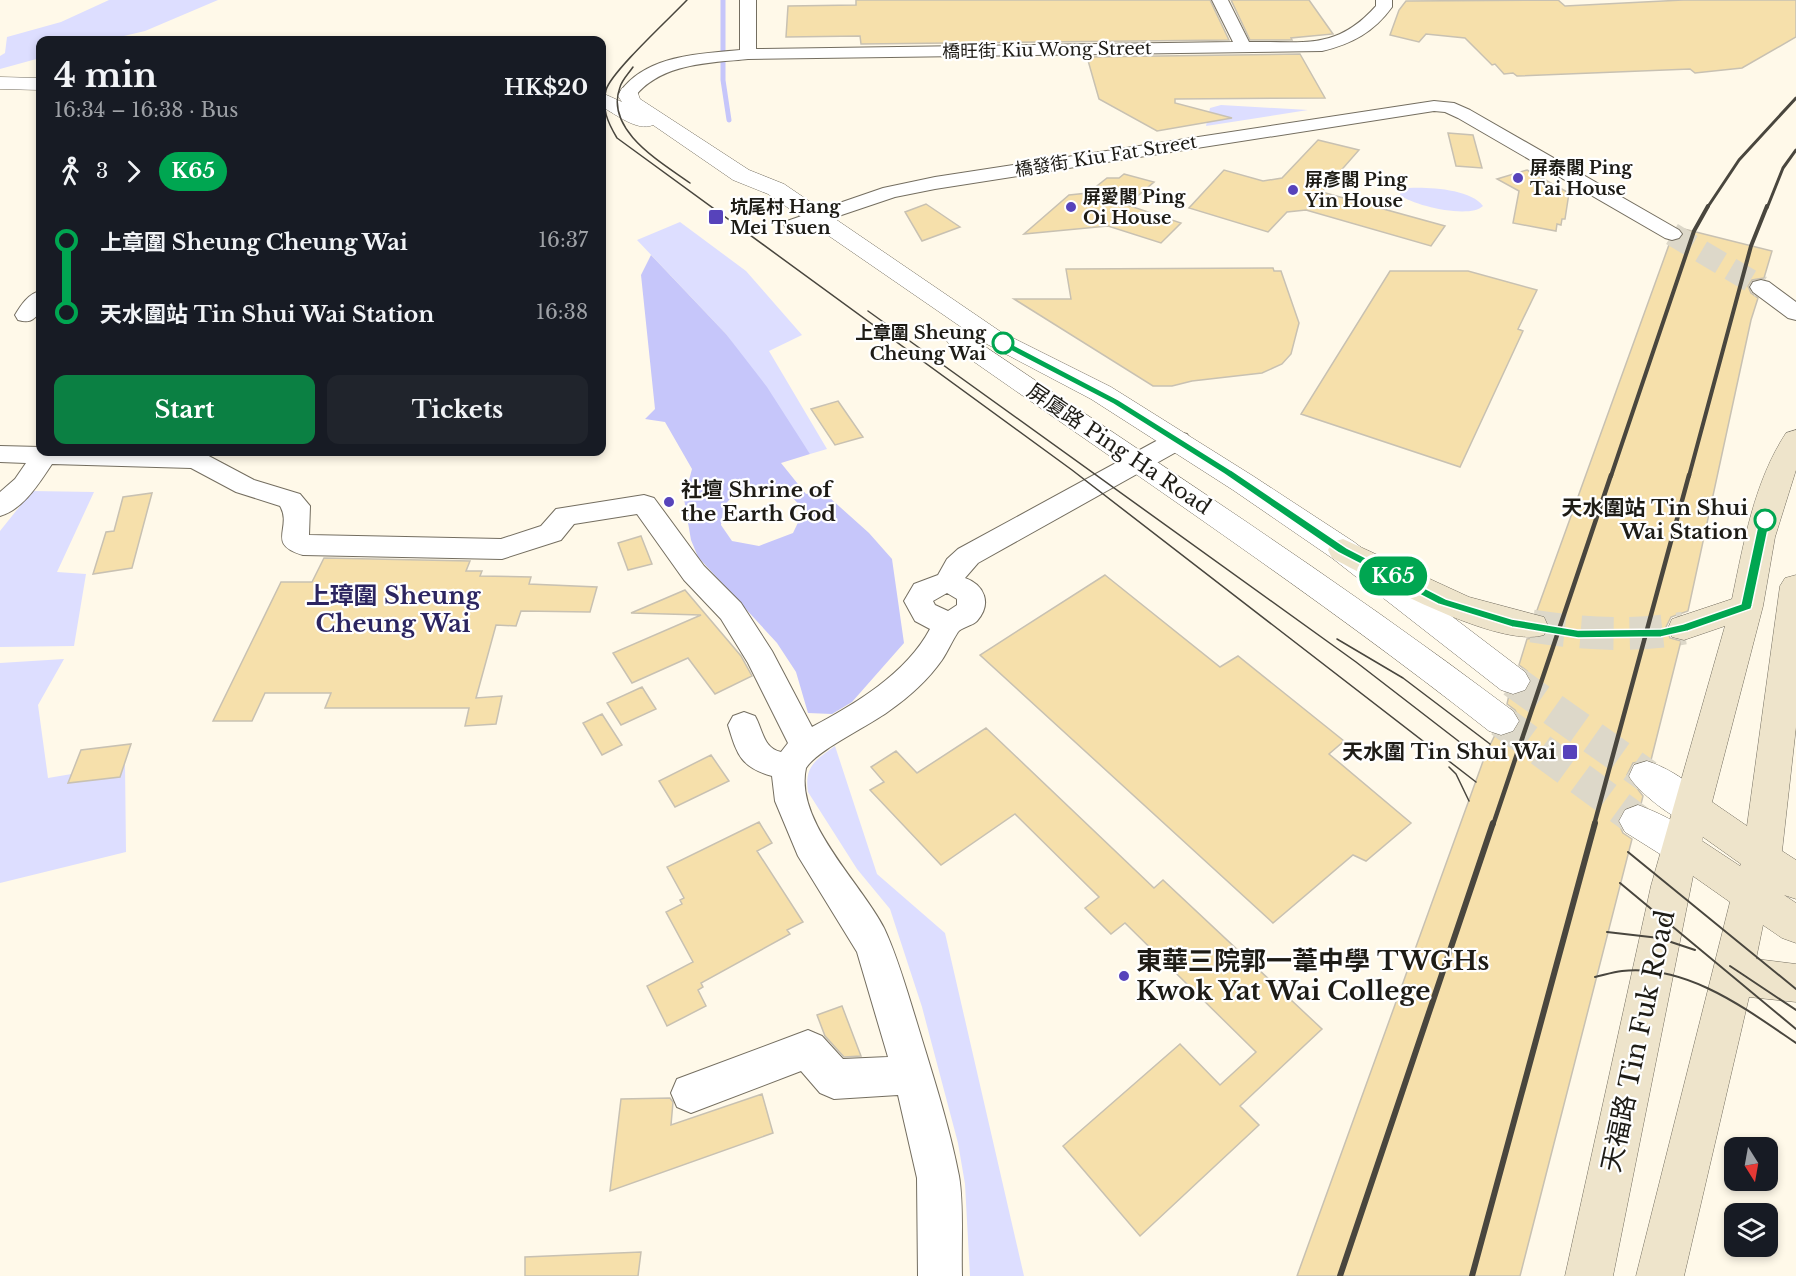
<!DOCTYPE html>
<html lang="en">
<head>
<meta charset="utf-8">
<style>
	:root { --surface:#171b24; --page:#20242c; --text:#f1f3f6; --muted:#9ea1a6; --accent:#0b8043 }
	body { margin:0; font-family:"Libre Baskerville","Noto Sans TC",serif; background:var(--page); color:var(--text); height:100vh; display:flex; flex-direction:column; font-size:22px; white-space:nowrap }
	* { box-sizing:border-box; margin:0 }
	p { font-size:20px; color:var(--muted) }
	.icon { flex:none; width:33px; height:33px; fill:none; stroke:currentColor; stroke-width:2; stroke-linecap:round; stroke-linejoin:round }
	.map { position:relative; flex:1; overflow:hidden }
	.details { position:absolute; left:36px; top:36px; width:570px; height:420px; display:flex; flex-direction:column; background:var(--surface); border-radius:12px; box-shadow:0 3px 9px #0003 }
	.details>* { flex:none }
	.badge { padding:0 12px; border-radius:20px; font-size:21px; line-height:39px }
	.needle { width:39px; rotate:169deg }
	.tools { position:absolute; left:1724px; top:1137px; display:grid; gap:12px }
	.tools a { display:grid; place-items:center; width:54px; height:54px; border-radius:12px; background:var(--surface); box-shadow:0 3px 9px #0003; font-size:30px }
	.map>.badge { position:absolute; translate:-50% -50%; box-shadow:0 0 0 3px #fff }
	.legs { display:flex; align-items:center; gap:9px; height:66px; padding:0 18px; font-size:20px }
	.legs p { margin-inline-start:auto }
	.summary { display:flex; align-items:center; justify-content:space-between; height:102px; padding:0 18px }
	h1 { font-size:33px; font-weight:700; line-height:45px }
	.cta { display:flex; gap:12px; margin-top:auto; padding:12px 18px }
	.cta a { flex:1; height:69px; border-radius:12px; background:var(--accent); color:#fff; font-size:24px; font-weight:700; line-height:69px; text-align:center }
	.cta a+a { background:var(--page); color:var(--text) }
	ul { padding:0 18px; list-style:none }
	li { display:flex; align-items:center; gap:21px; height:72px; font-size:22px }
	li i { display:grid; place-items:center; width:9px; height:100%; margin:0 8px; background:currentColor }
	li i::after { content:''; width:15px; height:15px; margin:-8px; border:4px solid; border-radius:50%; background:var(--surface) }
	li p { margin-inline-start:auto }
	li:first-child i { background:linear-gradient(#0000 50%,currentColor 0) }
	li:last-child i { background:linear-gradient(currentColor 50%,#0000 0) }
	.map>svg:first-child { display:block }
</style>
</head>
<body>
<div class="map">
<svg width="1796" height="1276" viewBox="0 0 1796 1276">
	<rect width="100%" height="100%" fill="#fff9e9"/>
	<path fill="#dddeff" d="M109,0h109l-73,31 -38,9h-67v18l-40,11v-13l5,-3 2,-16 54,-15z
		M1221,105l87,5 -102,16 4,-18z
		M1409,188c19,-1 62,1 74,18 -13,13 -69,0 -83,-11l1,-5z
		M680,222l66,49 56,64 -33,16 58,98 -17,5 -84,-120 -89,-94z
		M32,491l62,1 -37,80 29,2 -12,72 -74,1v-116z
		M64,659l-26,46 10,73 77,-13 1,87 -126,31v-220z
		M835,746l42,128 68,59 79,343h-54l-5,-92 -7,-41 -36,-136 -32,-98 -33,-40 -49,-77c-4,-26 8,-32 27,-46z"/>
	<path fill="#c6c6fa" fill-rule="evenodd" d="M651,255l75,79 41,53 43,67 -29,9 25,31 15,-4 48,43 23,26 12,84 -52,59 -20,12 -24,-1 -12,-41 -19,-29 -79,-86 -7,-17 -7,-41 8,-30 -27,-47 -20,-3 10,-10 -14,-134zM763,489l29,8 12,13 -11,23 -34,13 -27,-5 -11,-16 3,-19 10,-12z"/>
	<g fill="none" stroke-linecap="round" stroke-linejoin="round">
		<path stroke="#c6c6fa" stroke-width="5" d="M723,0v80l6,40"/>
	</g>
	<path fill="#f6e0ab" stroke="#c8c1b2" stroke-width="1.5" d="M856,0h354l19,40 -368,4 -1,-8 -74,1 2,-31 68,-1z
		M1231,0h78l24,34 -42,4 1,2h-42z
		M1558,0l7,6 118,-6h113v37l-54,31 -47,5 -5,-4 -173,7 -4,-3 -9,1 -9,-10 -3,1 -27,-27 -39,-4 -7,8 -29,-7 9,-25 7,-9z
		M1300,54l25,44 -150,1v4l57,15 -75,13 -58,-32 -12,-42z
		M1448,133l25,2 9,33 -26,-2z
		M1318,140l41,10 -37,42 123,34 -14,20 -125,-36 -19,2 -19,20 -79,-24 35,-38 39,11 19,-3z
		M1527,170l42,23 -4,26h-3l-1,6 -4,-1 -1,7 -43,-8 6,-32 -22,-12z
		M1124,174l30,8 -27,23 54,18 -20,20 -53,-17 -84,8 45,-39 19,-2 19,-15h12z
		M926,204l34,23 -38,14 -17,-29z
		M1680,228l92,23 -8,27 -12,2 -4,6 3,7 7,5 -7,22 -63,291 -17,6 -5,10 4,11 11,3 -30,119 -18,3 -6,12 16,21 -2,8 -4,-1 -13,5 -7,12 6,13 9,6 -112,437h-223l189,-523 9,-18 7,2 12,-4 7,-11 -6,-12 -8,-6 2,-9 17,-3 6,-10 -5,-11 -8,-6 8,-26 17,-2 6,-10 -4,-11 -10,-3 134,-371 10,-2 4,-5z
		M1273,268l1,3h7l18,52 -8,31 -9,10 -20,9 -70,8 -20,5h-19l-139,-87h57l-5,-30z
		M1390,271h78l69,19 -19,39 5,2 -63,136 -159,-53z
		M838,401l25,36 -28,8 -24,-36z
		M152,493l-20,75 -39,6 13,-42 8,-1 9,-34z
		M641,536l11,28 -24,6 -10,-27z
		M324,558l146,3 -4,10h16l-2,5 51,1 -2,7 68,3 -7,25 -69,-1 -5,15 -20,-1 -20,73 26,-2 -6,28 -31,2 4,-18h-144l6,-15h-66l-13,28h-39l68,-139h31z
		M1105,575l115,92 18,-11 106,85 -15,13 82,69 -45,38 -13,-6 -80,68 -293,-268z
		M685,590l56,66 11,20 -37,18 -27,-36 -56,25 -19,-30 88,-38 -70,-2z
		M642,687l14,22 -35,16 -14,-22z
		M602,714l20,31 -20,10 -19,-32z
		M986,728l168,160 9,-8 159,149 -82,77 19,19 -119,111 -77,-90 117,-102 40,41 36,-33 -131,-129 -14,11 -26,-26 14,-11 -84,-83 -74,51 -71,-75 14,-8 -13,-15 25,-16 21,22z
		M131,744l-11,33 -52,6 13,-33z
		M711,755l18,26 -54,26 -16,-26z
		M759,822l13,21 -15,8 46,71 -16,8 3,4 -89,49 2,4 -5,3 8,16 -39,20 -20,-40 46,-24 -27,-50 16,-8 -2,-4 4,-2 -17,-31z
		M842,1006l19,50 -17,1 -19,-21 -8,-21z
		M762,1094l11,39 -163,58 11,-92 49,-1 3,4 -2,23z
		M641,1252l-3,24h-113v-19z"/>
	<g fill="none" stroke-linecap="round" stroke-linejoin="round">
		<path stroke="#ddd8c9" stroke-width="23" stroke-dasharray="23 11" stroke-linecap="butt" d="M1672,234l89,53"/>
		<path stroke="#ddd8c9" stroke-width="33" stroke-dasharray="33 16" stroke-linecap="butt" d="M1513,681l134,95
			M1501,721l137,100"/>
		<path stroke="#ddd8c9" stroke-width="33" stroke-dasharray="33 16" stroke-linecap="butt" d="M1532,626c51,8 101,11 152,2"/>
		<g stroke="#746e60" stroke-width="2">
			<path id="minor" d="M740,0h16v49l477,-7 -21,-42h16l21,42c55,-1 87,9 127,-36v-6h16v7c-18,25 -40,37 -70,44l-574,8c-39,4 -86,4 -113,37h-12l-3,-4c26,-37 79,-38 120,-42z
				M1434,101l20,2 16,7 209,120 3,4 -3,4 -7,2 -7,-2 -207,-120 -13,-6 -11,-1 -499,78 -40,8 -101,34 -7,-2 -3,-4 3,-4 96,-33 52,-11z
				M1761,280l8,2 27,20v18l-8,-2 -35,-26 -3,-5 3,-5z
				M40,291v21c-7,9 -11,11 -22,8l-3,-5c6,-10 13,-21 25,-24z
				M1178,432l9,2 4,6 -4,6 -209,117 -13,15c20,7 27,26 12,43 -5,5 -15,6 -19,11 -6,9 -10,19 -16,28 -14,20 -33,37 -53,51 -20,15 -72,39 -83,57 -12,53 56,116 78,160 14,30 23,63 33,95 15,50 32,101 42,153 5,29 2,70 3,100h-44l-1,-98 -19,-83 -64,4 -14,-6 -19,-22 -110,42 -14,-6 -6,-14 6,-14 131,-49 14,6 21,23 45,-2 -31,-105 -59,-96 -23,-55 -3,-25c-32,-9 -35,-22 -44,-51l5,-9 11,-4 11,4c8,14 8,32 26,36l7,-9 -40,-80 -27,-44 -37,-39 -47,-66 -63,10 -13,16 -59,19 -199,-4c-38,-11 -10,-27 -23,-49l-44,-14 -45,-24 -139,-4c-13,19 -28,45 -52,52v-24l15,-13 11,-16 -26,-1v-16l40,1v5h152l13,2 49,26 46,14 10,12 -1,29 192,4 40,-13 15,-17 88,-14 10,3 50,68 37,37 31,48 40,76c43,-23 94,-53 118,-98l-15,-8 -11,-20 10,-17 24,-9 9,-16 11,-10 211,-115zM947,593l10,6v6l-9,6 -13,-6 -2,-4z"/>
		</g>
		<g stroke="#746e60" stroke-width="1">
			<path id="tertiary" d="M0,77l40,1v12l-40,-1z
				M629,86l7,2 4,11 109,71 35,14 217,148 110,55 142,89 101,66 171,130 5,9 -5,9 -12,4 -12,-4 -169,-132 -99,-68 -142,-91 -108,-57 -215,-148 -35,-14 -80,-55c-16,7 -37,-11 -51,-18v-14l20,9 -4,-6 4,-8z
				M959,332l9,3c183,124 369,243 545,376l6,10 -6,10 -12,4 -12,-4c-174,-137 -358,-259 -539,-386l-4,-5 4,-5z
				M1647,761c22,7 53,26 64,47l-6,11c-4,1 -9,5 -13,4 -16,0 -57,-34 -63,-47l5,-11z
				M1638,805c21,8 52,21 62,42l-6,12 -13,4 -13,-4 -43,-27 -6,-11 6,-11z"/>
		</g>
		<g stroke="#746e60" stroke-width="1">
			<path id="secondary" d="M1796,430v40l-21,67 -12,69 -51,196 35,24 33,-240 5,-8 11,-3v152l-14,124 14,9v39l-12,-4 12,8v40l-14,-5 -19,-13 -7,34 40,5v38l-47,-5 -65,279h-48l94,-374 -37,-26 -80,400h-48l86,-390 74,-260 -41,14 -12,-3 -4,-9 4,-9 60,-20c12,-57 22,-117 54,-166zM1703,837l38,27 -1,2 -38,-25z
				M1343,539l126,58 75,20 4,9 -4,9c-46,14 -168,-54 -212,-77l-4,-8 4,-8z"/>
		</g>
		<use href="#minor" fill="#fff" fill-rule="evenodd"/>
		<use href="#tertiary" fill="#fff" fill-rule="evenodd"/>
		<use href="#secondary" fill="#eee4cb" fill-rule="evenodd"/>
		<path stroke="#49463e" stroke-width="1.5" d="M687,0c-16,17 -76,72 -81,90 -5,18 2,33 11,48l455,332 404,312
			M633,67c-4,6 -11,13 -13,20 -16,43 41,75 70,96
			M868,311l488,351 127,98
			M1337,639l66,39 87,66
			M1449,767l7,7 13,27"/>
		<path stroke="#49463e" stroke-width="2" d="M1628,852l168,137
			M1620,883l176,146
			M1607,932l52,6 36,12
			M1730,966l66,44
			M1595,977c9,-2 18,-5 27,-6 65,-7 124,38 174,72"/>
		<path stroke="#49463e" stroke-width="3" d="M1707,208l32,-48 57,-62
			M1767,208l16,-40 13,-18"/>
		<path stroke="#49463e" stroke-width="4" d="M1611,476l83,-245 14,-25
			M1689,476l62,-230 16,-40"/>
		<path stroke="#49463e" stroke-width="4.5" d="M1493,825l118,-350
			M1594,825l95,-350"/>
		<path stroke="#49463e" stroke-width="6" d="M1340,1276l153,-453
			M1472,1276l123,-453"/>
	</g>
	<path fill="#00a651" stroke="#fff" stroke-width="1.5" d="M1000,341h6l113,59 112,70 116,78 99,51 66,20 66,11 83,-1 22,-5 58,-20 18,-84 6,-3 5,3 -18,86 -1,3 -63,22 -27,6 -83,1 -66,-11 -74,-23 -99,-51 -115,-79 -111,-70 -113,-59z"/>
	<g fill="#5743bb" stroke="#fff" stroke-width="2">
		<circle cx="1518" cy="178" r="6"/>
		<circle cx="1293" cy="190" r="6"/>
		<circle cx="1071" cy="207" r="6"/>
		<rect x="708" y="209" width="16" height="16" rx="3"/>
		<circle cx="669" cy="502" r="6"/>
		<rect x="1562" y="744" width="16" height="16" rx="3"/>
		<circle cx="1124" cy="976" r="6"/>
	</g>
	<g fill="#fff" stroke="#00a651" stroke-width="3">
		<circle cx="1003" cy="343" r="10"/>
		<circle cx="1765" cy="520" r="10"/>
	</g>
	<g text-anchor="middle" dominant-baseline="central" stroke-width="4.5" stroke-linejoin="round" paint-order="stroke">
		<g font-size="18" fill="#1e1c16" stroke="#fff">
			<text transform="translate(1047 50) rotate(-1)">橋旺街 Kiu Wong Street</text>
			<text transform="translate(1106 156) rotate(-9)">橋發街 Kiu Fat Street</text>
		</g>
		<g font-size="18" font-weight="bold" fill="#1e1c16" stroke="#fff" text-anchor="start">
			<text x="1530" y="168">屏泰閣 Ping<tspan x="1530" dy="21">Tai House</tspan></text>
			<text x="1305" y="180">屏彥閣 Ping<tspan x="1305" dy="21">Yin House</tspan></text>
			<text x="1083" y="197">屏愛閣 Ping<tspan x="1083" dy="21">Oi House</tspan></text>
			<text x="730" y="207">坑尾村 Hang<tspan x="730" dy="21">Mei Tsuen</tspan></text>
		</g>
		<g font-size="18" font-weight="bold" fill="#1e1c16" stroke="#fff" text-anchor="end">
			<text x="986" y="333">上章圍 Sheung<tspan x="986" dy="21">Cheung Wai</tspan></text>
		</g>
		<g font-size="21" fill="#1e1c16" stroke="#fff">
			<text transform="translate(1119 449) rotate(34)">屏廈路 Ping Ha Road</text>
		</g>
		<g font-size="21" font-weight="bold" fill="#1e1c16" stroke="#fff" text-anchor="start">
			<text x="681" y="490">社壇 Shrine of<tspan x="681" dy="24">the Earth God</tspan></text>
			<text x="1556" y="752" text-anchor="end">天水圍 Tin Shui Wai</text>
		</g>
		<g font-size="21" font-weight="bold" fill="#1e1c16" stroke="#fff" text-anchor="end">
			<text x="1748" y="508">天水圍站 Tin Shui<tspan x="1748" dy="24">Wai Station</tspan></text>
		</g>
		<g font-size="24" font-weight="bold" fill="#2c2560" stroke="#fff">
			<text x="393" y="595">上璋圍 Sheung<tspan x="393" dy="28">Cheung Wai</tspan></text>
		</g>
		<g font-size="26" font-weight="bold" fill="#1e1c16" stroke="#fff" text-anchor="start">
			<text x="1136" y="961">東華三院郭一葦中學 TWGHs<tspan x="1136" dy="30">Kwok Yat Wai College</tspan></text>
		</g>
		<g font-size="26" fill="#1e1c16" stroke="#fff">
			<text transform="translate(1638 1041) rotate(-78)">天福路 Tin Fuk Road</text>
		</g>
	</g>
</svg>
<div class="tools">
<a><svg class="needle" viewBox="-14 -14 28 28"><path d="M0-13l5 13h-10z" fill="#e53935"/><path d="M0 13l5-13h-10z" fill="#9ea1a6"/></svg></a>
<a><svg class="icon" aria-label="layers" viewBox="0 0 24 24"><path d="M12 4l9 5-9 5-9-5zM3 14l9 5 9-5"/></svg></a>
</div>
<b class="badge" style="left:1393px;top:576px;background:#00a651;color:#fff">K65</b>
<section class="details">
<div class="summary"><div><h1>4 min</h1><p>16:34 – 16:38 · Bus</p></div><b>HK$20</b></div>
<div class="legs"><svg class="icon" aria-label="walk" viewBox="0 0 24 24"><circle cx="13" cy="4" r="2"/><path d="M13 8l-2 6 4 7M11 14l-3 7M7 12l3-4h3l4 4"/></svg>3<svg class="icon" aria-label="forward" viewBox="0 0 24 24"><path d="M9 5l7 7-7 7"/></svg><b class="badge" style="background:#00a651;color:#fff">K65</b></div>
<ul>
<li><i style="color:#00a651"></i><b>上章圍 Sheung Cheung Wai</b><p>16:37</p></li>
<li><i style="color:#00a651"></i><b>天水圍站 Tin Shui Wai Station</b><p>16:38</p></li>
</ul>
<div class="cta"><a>Start</a><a>Tickets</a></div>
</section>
</div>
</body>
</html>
